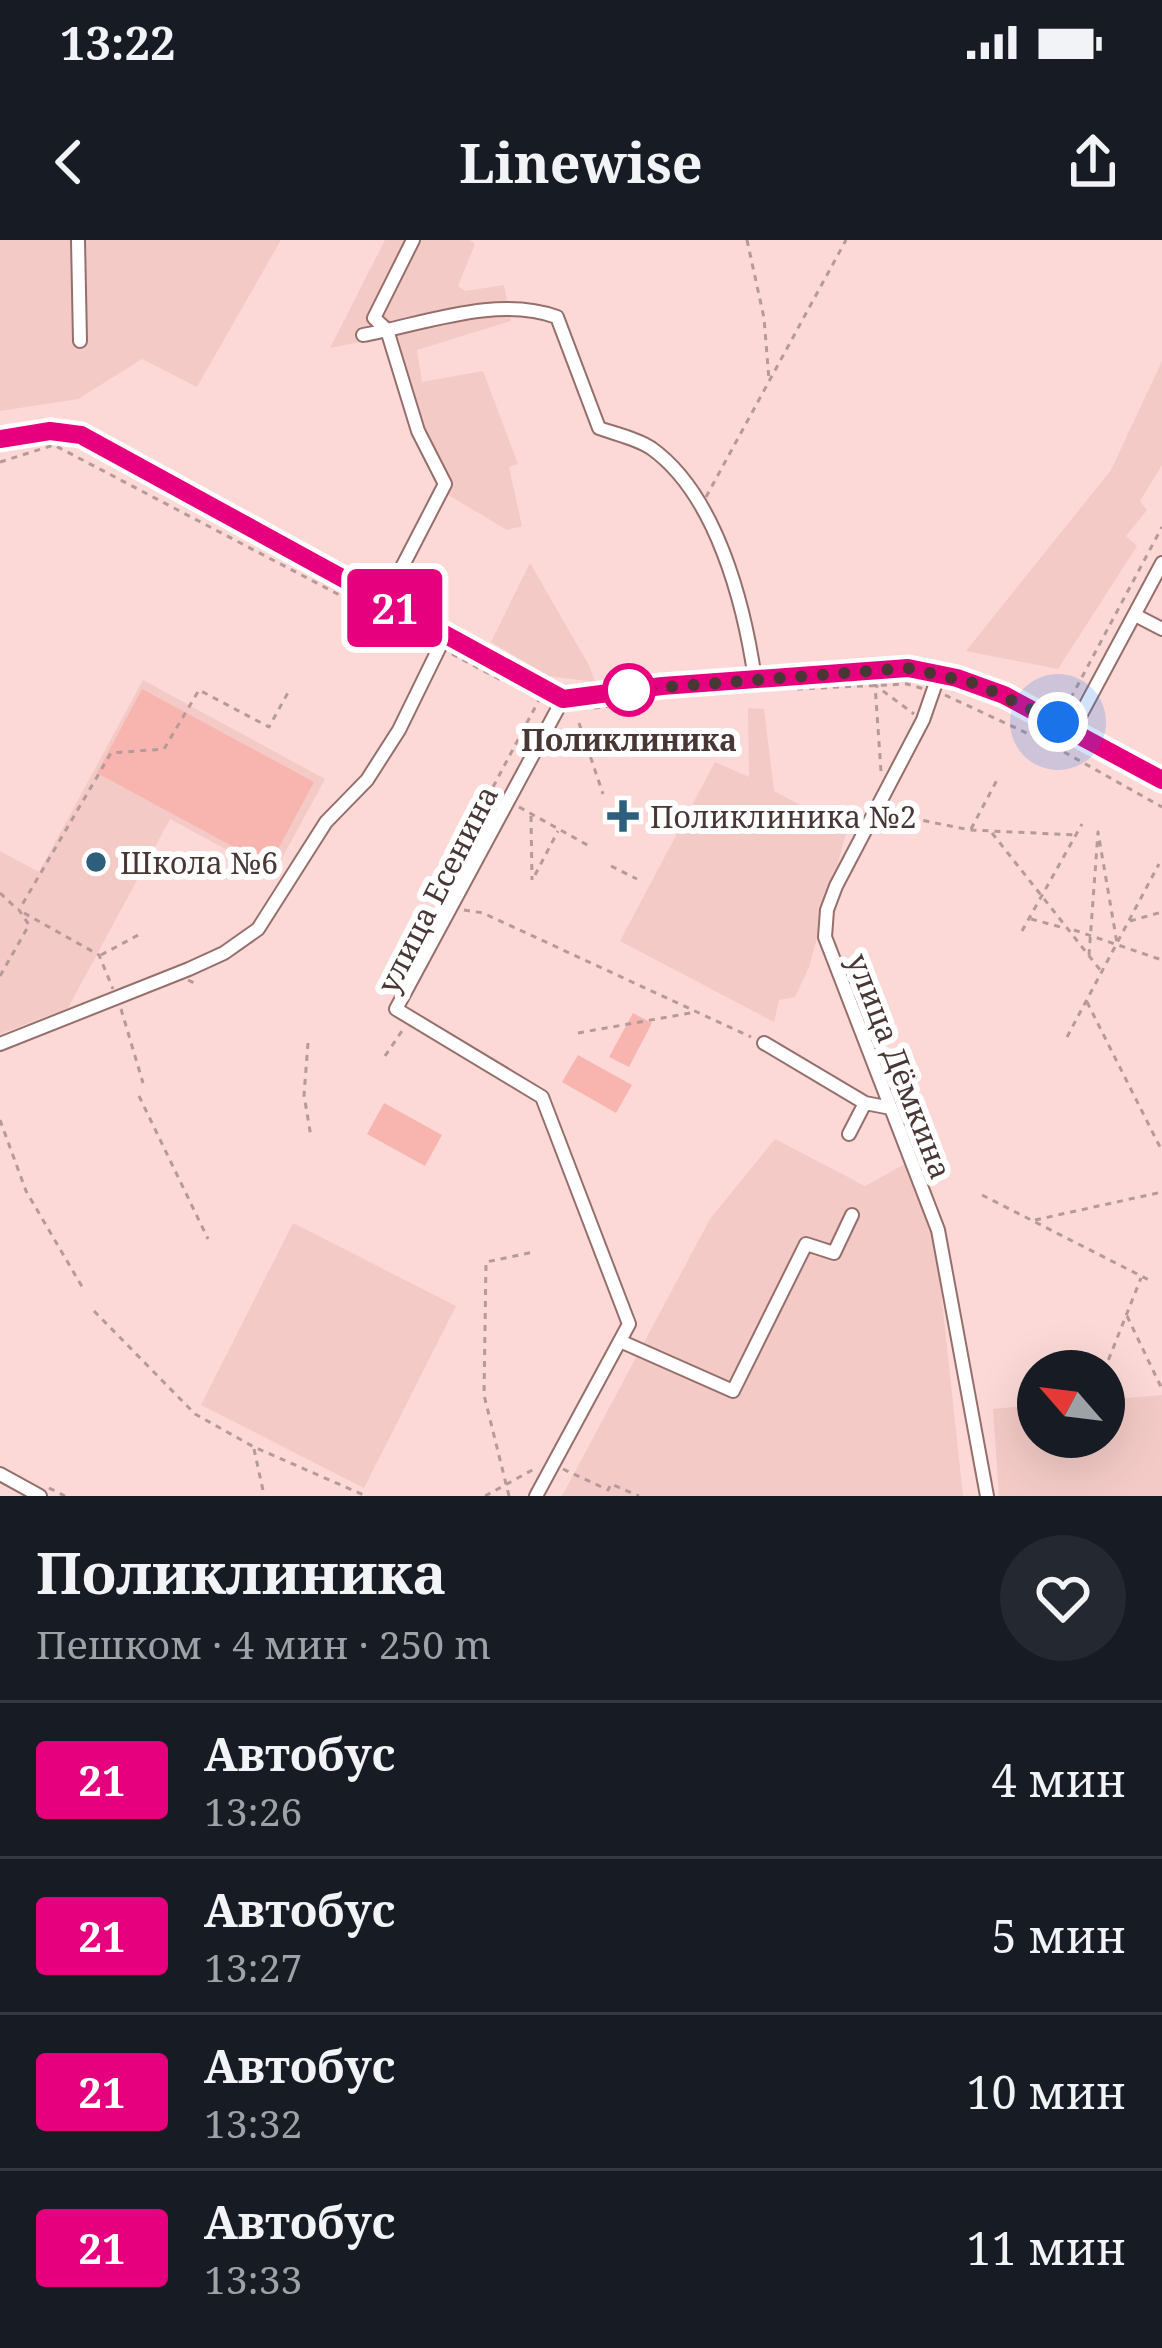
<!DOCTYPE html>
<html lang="ru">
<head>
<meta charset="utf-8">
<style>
	:root { --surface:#171b24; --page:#242831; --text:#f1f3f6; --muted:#9ea1a6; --line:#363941 }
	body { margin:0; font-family:"Noto Serif",serif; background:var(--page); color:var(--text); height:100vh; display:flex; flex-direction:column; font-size:45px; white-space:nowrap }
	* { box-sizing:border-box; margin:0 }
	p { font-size:39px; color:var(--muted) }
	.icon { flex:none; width:66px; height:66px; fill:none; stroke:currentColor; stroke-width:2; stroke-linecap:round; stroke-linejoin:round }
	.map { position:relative; height:1256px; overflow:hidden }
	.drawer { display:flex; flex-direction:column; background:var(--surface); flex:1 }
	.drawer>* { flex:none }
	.badge { padding:0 24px; border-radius:9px; font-size:42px; line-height:78px }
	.needle { width:78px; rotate:298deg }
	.controls { position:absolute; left:1017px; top:1110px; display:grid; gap:24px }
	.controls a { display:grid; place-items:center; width:108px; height:108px; border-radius:50%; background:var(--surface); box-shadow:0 12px 48px #0002; font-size:60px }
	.you { position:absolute; width:60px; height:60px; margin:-30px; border:9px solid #fff; border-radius:50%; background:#1a73e8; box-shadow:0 0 0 18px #1a73e833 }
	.map>.badge { position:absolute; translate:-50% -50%; box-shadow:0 0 0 6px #fff }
	.round { display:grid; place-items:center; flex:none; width:126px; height:126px; border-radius:63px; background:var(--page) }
	.head { display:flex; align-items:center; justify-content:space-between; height:204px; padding:0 36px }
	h1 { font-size:57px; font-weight:700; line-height:90px }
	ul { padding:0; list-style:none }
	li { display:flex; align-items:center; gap:36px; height:156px; padding:0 36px; border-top:3px solid var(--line) }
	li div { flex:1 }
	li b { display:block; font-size:45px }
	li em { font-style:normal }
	li .badge { min-width:132px; font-weight:700; text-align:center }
	.status { display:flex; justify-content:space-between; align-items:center; height:84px; padding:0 60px; background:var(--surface); direction:ltr }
	.status svg { height:33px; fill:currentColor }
	header { display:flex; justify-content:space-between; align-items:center; height:156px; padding:0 36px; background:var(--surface); font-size:54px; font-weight:700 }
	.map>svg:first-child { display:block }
</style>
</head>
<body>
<div class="status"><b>13:22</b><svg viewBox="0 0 49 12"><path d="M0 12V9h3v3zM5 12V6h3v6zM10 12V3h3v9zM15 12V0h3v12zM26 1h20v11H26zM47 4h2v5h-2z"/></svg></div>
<header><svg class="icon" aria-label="back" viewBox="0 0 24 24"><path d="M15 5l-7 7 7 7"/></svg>Linewise<svg class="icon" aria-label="share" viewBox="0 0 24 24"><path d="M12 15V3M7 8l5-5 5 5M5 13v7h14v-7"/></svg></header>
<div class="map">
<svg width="1162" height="1256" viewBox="0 0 1162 1256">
	<rect width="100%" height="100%" fill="#fcd9d6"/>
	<path fill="#f3cac6" d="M0,0h281l-84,147 -55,-28 -64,40 -78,12z
		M385,0h85l5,4 -17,42 7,5 39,-6 7,36 -94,29 5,32 61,-11 35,93 -9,3 13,59 -15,4 -62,-37 -24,-63 -26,-95 -65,13z
		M1162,121v104l-22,36 7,9 -21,26 11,10 -79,123 -92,-18 145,-181z
		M530,323l60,104 5,15 -46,-6 -58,-34z
		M143,440l182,99 -52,96 -103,-56 -102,189 -68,26v-183l39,21z
		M748,468l16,1 10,82 73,39 -38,137 -14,30 -16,3 -5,22 -154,-81 95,-179 34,15z
		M775,899l90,47 40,-22 28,54 30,278h-401l148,-277z
		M293,983l163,83 -92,182 -163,-83z
		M1162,1155v101h-163l-6,-87 45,-4v32h66v-37z"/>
	<path fill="#f8b5b0" d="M142,449l172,93 -45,84 -172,-93z
		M633,773l19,10 -23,44 -20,-10z
		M578,815l54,30 -16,28 -54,-31z
		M384,863l58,32 -17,31 -58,-32z"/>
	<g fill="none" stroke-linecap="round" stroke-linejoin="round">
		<g stroke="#966f6c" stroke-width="16">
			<path id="minor" d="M78,0l2,101
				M363,95c61,-11 134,-40 194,-18l42,111c16,6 37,10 52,20 65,46 93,155 104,231
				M0,199l51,-8 30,4 482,264 99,-13 246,-18 49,10 47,17 69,34 89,51
				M384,362l61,-118 -27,-53 -31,-101 -13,-12 39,-78
				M1135,375l27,14
				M939,434l-16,46 -87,166 -9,24 -2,27 113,293 49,266
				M1073,489l89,-166
				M764,803l101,60 26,5
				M0,804l189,-75 35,-16 34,-24 68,-107 41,-42 32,-50 46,-94
				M849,894l16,-31
				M620,1101l113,50 73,-147 28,9 18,-38
				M0,1234l40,22
				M536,1256l93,-172 -87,-227 -146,-88 167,-310"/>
		</g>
		<path stroke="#b69a98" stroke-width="3" stroke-dasharray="6 6" stroke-linecap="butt" d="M747,0l17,78 5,62
			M0,222l54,-17 373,196
			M706,257l140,-257
			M452,414l49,26
			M797,449l110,-5 17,5
			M945,455l103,48 114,64
			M594,468l32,-4
			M1065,469l97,-182
			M579,483l24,71
			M881,531l-6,-86 39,29
			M493,547l46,-87
			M519,567l72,40
			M892,568l4,7 74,15 107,5
			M531,576l1,64
			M971,589l26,-49
			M992,593l109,138
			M611,626l26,13
			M535,635l23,-44
			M0,653l16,15
			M464,670l19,3 268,124
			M24,673l75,42 14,34
			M1031,679l33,9
			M1130,681l32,-9
			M1074,690l88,30
			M1022,691l60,-107
			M101,715l41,-22
			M1089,715l9,-123 19,111
			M0,736l29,-51 -10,-15 92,-157 53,-4 35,-59 70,37 21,-38
			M188,740l10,5
			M1087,762l74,147
			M121,769l22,74
			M578,793l118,-21
			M1067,797l92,-173
			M308,803l-4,52 7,42
			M385,816l19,-28
			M139,856l69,143
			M0,880l26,71 58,99
			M982,955l169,86
			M1035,980l127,-28
			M94,1071l101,103 59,33 112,49
			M1127,1076l35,73
			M1104,1131l37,-93
			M254,1209l10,46
			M563,1229l45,21 3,-6 28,12
			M49,1248l16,8
			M485,1256l51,-28
			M509,1256l-25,-101 2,-133 48,-10"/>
		<use href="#minor" stroke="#fff" stroke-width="12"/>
	</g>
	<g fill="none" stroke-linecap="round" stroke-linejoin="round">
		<g stroke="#fff" stroke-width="27">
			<path id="line" d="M0,199l50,-8 31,4 482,264 99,-13 246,-18 49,10 47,17 158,85"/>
		</g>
		<use href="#line" stroke="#e6007e" stroke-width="18"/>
		<path stroke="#483735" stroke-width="12" stroke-dasharray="0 21.6" d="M629,450l279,-22 69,16 81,38"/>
	</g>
	<circle fill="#fff" stroke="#e6007e" stroke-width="6" cx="629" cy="450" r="24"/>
	<g fill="#2d5f7c" stroke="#fff" stroke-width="4.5">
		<path d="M617 558h12v12h12v12h-12v12h-12v-12h-12v-12h12z"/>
		<circle cx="96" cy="622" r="12"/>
	</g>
	<g text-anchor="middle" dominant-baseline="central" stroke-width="12" stroke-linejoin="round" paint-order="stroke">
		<g font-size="30" font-weight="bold" fill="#483735" stroke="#fff">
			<text x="629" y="499">Поликлиника</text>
		</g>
		<g font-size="30" fill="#483735" stroke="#fff" text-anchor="start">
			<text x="650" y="576">Поликлиника №2</text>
			<text x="120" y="622">Школа №6</text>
		</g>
		<g font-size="30" fill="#483735" stroke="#fff">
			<text transform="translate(437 649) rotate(-63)">улица Есенина</text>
			<text transform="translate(900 826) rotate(69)">улица Дёмкина</text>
		</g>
	</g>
</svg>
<div class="controls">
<a><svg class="needle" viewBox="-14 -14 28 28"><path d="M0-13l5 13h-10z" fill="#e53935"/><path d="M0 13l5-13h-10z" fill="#9ea1a6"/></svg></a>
</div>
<div class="you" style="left:1058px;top:482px"></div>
<b class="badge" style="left:395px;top:368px;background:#e6007e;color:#fff">21</b>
</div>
<section class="drawer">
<div class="head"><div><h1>Поликлиника</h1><p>Пешком · 4 мин · 250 m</p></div><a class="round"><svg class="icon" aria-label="heart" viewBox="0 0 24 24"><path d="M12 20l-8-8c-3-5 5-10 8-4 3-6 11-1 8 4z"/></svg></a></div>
<ul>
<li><span class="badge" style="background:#e6007e;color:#fff">21</span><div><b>Автобус</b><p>13:26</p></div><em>4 мин</em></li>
<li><span class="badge" style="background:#e6007e;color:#fff">21</span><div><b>Автобус</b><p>13:27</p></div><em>5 мин</em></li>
<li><span class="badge" style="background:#e6007e;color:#fff">21</span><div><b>Автобус</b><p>13:32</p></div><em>10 мин</em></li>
<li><span class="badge" style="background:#e6007e;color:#fff">21</span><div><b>Автобус</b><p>13:33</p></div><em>11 мин</em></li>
</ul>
</section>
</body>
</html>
